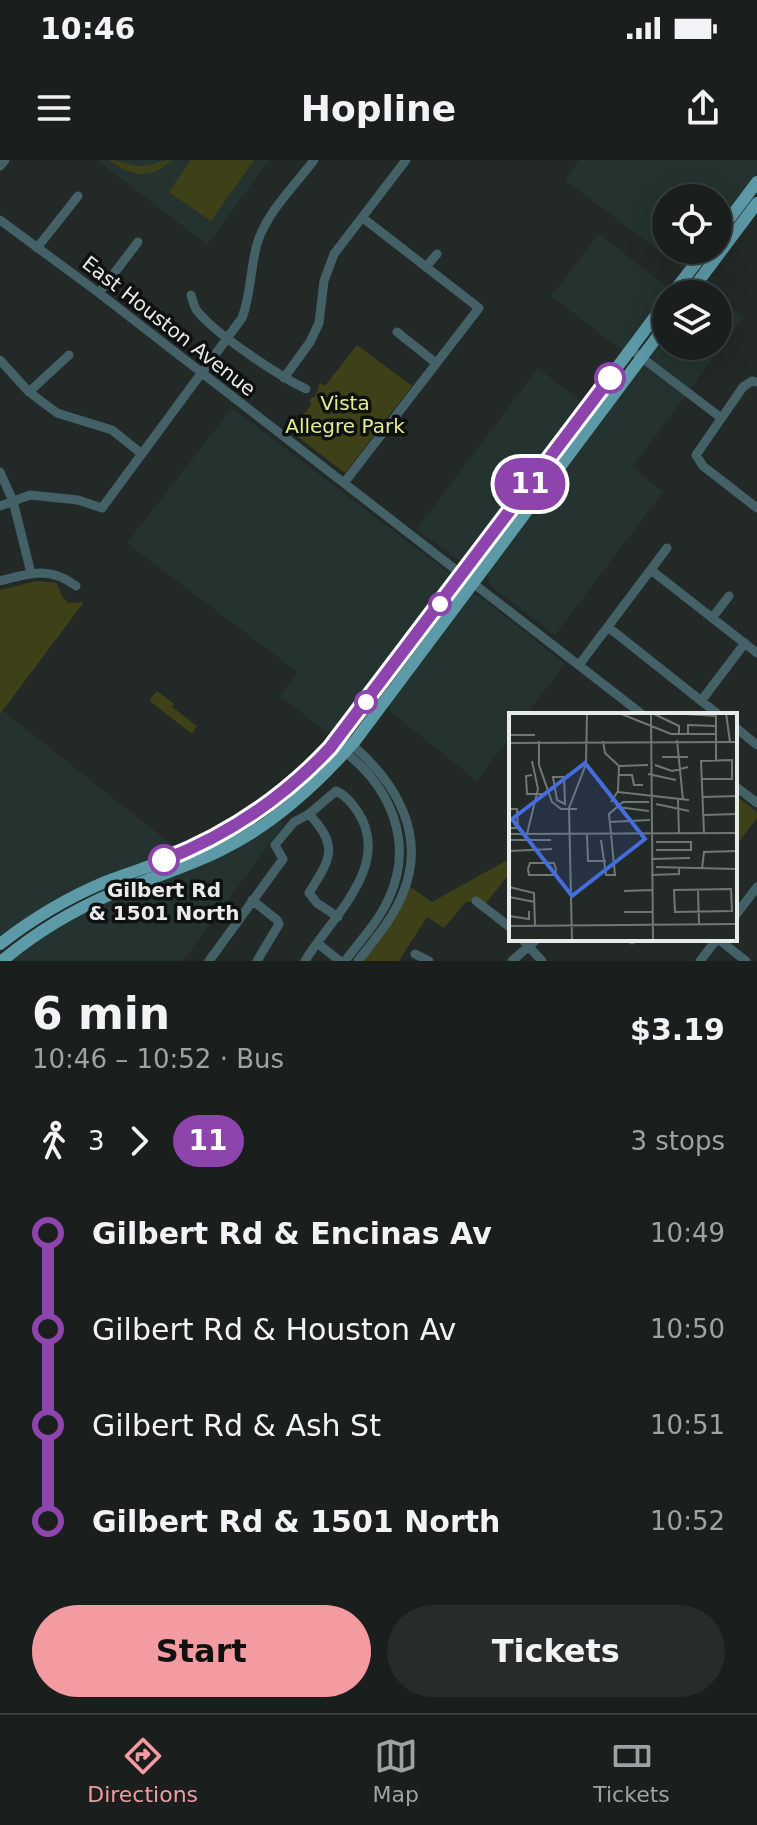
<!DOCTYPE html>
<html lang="en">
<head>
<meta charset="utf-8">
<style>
	:root { --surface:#1a1f1d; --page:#272c2a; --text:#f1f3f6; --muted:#9fa2a4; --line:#383d3b; --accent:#f49aa1 }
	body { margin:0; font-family:"DejaVu Sans",sans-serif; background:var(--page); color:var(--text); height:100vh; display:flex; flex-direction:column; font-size:30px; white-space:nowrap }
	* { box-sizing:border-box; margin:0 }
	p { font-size:26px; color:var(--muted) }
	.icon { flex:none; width:44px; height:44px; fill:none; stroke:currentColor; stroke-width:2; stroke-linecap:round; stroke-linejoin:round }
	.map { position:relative; height:801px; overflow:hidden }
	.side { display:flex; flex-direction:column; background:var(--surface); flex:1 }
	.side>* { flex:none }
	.badge { padding:0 16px; border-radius:26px; font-size:28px; line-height:52px }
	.buttons { position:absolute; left:652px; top:24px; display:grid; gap:16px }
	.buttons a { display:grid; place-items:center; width:80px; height:80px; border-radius:50%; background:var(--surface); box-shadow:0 8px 32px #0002,0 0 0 2px var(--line); font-size:40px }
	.map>.badge { position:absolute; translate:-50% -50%; box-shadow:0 0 0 4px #fff }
	.legs { display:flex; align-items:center; gap:12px; height:88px; padding:0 32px; font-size:26px }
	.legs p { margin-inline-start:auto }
	.head { display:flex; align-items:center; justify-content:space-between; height:136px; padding:0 32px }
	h1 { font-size:44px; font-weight:800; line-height:60px }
	.primary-button { display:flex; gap:16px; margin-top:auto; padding:16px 32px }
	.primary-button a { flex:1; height:92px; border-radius:48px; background:var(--accent); color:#111; font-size:32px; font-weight:800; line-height:92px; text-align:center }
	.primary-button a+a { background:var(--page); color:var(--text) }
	ul { padding:0 32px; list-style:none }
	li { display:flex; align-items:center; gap:28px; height:96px; font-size:30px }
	li i { display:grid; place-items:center; width:12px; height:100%; margin:0 10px; background:currentColor }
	li i::after { content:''; width:20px; height:20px; margin:-10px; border:6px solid; border-radius:50%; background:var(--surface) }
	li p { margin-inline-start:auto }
	li:first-child i { background:linear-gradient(#0000 50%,currentColor 0) }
	li:last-child i { background:linear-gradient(currentColor 50%,#0000 0) }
	.status { display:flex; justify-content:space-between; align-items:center; height:56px; padding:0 40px; background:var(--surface); direction:ltr }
	.status svg { height:22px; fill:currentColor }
	header { display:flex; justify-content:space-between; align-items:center; height:104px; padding:0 32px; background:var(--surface); font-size:36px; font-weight:800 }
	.tabs { display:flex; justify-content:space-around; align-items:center; height:112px; border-top:2px solid var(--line); background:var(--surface); font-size:22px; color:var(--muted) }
	.tabs a { display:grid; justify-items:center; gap:4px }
	.tabs .current { color:var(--accent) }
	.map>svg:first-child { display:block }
</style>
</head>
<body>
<div class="status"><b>10:46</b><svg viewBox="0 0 49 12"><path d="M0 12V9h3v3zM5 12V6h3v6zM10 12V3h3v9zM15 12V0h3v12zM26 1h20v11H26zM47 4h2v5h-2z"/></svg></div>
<header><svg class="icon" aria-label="menu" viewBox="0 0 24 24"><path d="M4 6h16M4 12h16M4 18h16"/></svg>Hopline<svg class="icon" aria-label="share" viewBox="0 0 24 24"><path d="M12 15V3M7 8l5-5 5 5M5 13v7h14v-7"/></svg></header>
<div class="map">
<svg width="757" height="801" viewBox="0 0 757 801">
	<rect width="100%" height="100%" fill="#222927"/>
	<path fill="#24332f" d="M97,0h172l-62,85z
		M579,0h178v12l-39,53v-27h-52v52h33l-15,20 -119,-90z
		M599,74l71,55 -47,62 -72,-55z
		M718,137l26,20 -112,150 31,25 -108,143 -65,-50 -3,-11 179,-240v12h52z
		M538,208l46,36 -116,155 -9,2 -42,-32z
		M232,248l217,165 3,5 -120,159 -52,-41 17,-24 -170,-129z
		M472,434l9,3 84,67 -39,51h-15v21l-34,45 -90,-72z
		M3,551l176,139 -120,48 -59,39v-223z
		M281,659l3,5 -101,137h-172l47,-34 33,-19 117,-45z"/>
	<path fill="#3e4118" d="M109,0c13,0 23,7 34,6 11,-1 17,-6 28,-6 -20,21 -42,16 -62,0z
		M191,0h63l-43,61 -42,-29z
		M357,185l55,41 -67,87 -55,-42 21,-26 -1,-6 5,-3 5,-13 5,3z
		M37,421l20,2 6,15 6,5 15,-1 -84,112v-124z
		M157,531l17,13 -2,3 25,19 -5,8 -41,-32 -1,-3z
		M735,635l22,17v6l-22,29z
		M511,698v18l-3,-1 -24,31 -8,-5 -10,1 -22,26 -17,-11 -28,44h-37l47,-75 23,16z"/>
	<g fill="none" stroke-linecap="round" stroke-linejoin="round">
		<path stroke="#446167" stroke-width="9" d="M0,6l5,-6
			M0,60l99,73 544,422
			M37,88l41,-52
			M426,107l11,-13
			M99,133l39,-51
			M191,135c2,6 3,13 7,17 19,23 81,64 108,77
			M397,172l39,31
			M637,194l83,63
			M0,200l29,32 28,21 55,17 30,24
			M284,218l26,-36 9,-19 5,-42 10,-27 72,-94
			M757,222l-5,-1 -9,6 -47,68 7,11 54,42
			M29,232l40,-37
			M0,312l13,29 18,72
			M344,323l135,-175 -116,-90
			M0,346l30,-11 48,5 24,8 140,-190c10,-26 8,-56 17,-80 11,-29 37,-54 55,-78
			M651,410l106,83
			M0,421c30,-8 50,-15 76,5
			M712,458l17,-22
			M608,467l111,88
			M579,505l88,-117
			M701,541l44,-58
			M735,567l22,18
			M352,585c44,37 75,90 51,148 -10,26 -29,47 -45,68
			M735,626l22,17
			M309,654c31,33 21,45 0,79l8,10 21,14
			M252,740l25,20 2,4 -22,37
			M476,741l35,27
			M735,756l22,-29
			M522,779l20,22
			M631,779l1,1
			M718,779l28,22
			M317,783l23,18
			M415,794l14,7
			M209,801l74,-102 -8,-14 19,-23 15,-8 27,-23c10,4 16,13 22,21 35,55 -28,106 -53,149
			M345,801c15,-20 33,-39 43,-61 27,-56 3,-112 -43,-148
			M512,801l25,-22
			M700,801l17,-22"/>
		<path stroke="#5c9aa7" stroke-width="12" d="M718,74l39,-52
			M672,134l34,-44
			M689,134l68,-91
			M0,784c32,-25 67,-46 105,-62 28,-11 58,-19 85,-32 59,-27 114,-67 154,-118l322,-430
			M2,801c33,-28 70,-50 109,-67 36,-15 73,-26 108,-43 54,-26 97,-66 136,-110l311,-416"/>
	</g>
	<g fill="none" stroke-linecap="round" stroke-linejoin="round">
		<g stroke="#fff" stroke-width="18">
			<path id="line-1" d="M164,700c64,-25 119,-62 166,-112l280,-370"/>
		</g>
		<use href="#line-1" stroke="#8e44ad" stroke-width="12"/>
	</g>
	<g fill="#fff" stroke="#8e44ad" stroke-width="4">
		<circle cx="610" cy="218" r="14"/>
		<circle cx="440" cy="444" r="10"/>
		<circle cx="366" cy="542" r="10"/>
		<circle cx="164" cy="700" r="14"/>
	</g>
	<g text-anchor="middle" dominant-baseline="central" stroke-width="7" stroke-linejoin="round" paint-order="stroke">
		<g font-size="20" fill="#e7ebea" stroke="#0e1110">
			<text transform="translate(169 166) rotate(38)">East Houston Avenue</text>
		</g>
		<g font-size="20" fill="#e1eb95" stroke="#0e1110">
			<text x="345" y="243">Vista<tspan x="345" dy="23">Allegre Park</tspan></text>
		</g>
		<g font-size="20" font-weight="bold" fill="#e7ebea" stroke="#0e1110">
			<text x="164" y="730">Gilbert Rd<tspan x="164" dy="23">&amp; 1501 North</tspan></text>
		</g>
	</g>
	<g transform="translate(509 553)">
		<rect width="228" height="228" fill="#222927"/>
		<path fill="none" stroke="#717775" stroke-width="2" d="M36,0l35,1M110,0l52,21h45M142,0l2,228M143,0l27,13v8M162,0l45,3M207,0v48M217,0l4,29M179,21v-9l28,1M0,22h26M168,27l6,60M30,28v24l13,37 9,7h16M94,28l2,12 14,13 -1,25 -7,11M0,30l228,-1M153,44h26M146,52l17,6 16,-4M110,53l29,-1M139,61l28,6M23,62l-6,1 1,18h18M110,62h13l2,10h9M44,64h11l1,27 -8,-4zM193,66h30v-19l-31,1 3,72M109,79l71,8M194,84l34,-1M169,87l1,34M147,91l33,7M108,94l32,4M0,96h8l1,19h-9M194,102l34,-1M100,109l41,-2M0,121l228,-1M18,121l11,-45 -6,-28M78,121l1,27h18M0,127h42M92,127l5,35h9l-6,-61 14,-12h26M147,137h35v-8h-35M0,138l43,-2M142,146l39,-1M147,154l80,2M19,156l1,6h26l1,-6M19,156l2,-6h24l2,6M193,156l2,-17 33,-1M142,162l28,-1v-7M0,174l25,6 1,33M222,176l1,22 -57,1 -1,-22zM189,177l1,34M115,178l28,-1M0,184l26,5M115,199h29M0,203l20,3v-8M0,213l228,-2M63,228l-3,-133 17,-44 1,-51"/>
		<path fill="#456ddc" fill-opacity="0.15" stroke="#456ddc" stroke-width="4" d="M76,50l60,76 -73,57 -60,-77z"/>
		<rect width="228" height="228" fill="none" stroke="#e7ebea" stroke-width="4"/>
	</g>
</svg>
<div class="buttons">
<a><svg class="icon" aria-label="locate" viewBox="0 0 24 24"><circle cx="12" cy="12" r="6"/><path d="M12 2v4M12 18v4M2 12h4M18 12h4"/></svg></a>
<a><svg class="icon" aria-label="layers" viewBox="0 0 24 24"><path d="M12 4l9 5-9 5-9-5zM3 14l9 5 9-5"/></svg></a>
</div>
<b class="badge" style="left:530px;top:324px;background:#8e44ad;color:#fff">11</b>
</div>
<section class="side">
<div class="head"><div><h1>6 min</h1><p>10:46 – 10:52 · Bus</p></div><b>$3.19</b></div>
<div class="legs"><svg class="icon" aria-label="walk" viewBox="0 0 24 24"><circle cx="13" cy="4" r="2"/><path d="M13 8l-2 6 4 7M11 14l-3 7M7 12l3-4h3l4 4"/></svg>3<svg class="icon" aria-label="forward" viewBox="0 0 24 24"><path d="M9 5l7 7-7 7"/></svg><b class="badge" style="background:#8e44ad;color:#fff">11</b><p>3 stops</p></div>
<ul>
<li><i style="color:#8e44ad"></i><b>Gilbert Rd &amp; Encinas Av</b><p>10:49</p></li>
<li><i style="color:#8e44ad"></i><span>Gilbert Rd &amp; Houston Av</span><p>10:50</p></li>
<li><i style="color:#8e44ad"></i><span>Gilbert Rd &amp; Ash St</span><p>10:51</p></li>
<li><i style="color:#8e44ad"></i><b>Gilbert Rd &amp; 1501 North</b><p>10:52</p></li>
</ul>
<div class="primary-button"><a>Start</a><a>Tickets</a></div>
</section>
<nav class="tabs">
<a class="current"><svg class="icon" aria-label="directions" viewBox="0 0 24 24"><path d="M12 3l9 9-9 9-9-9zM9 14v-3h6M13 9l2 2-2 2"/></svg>Directions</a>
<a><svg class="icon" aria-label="map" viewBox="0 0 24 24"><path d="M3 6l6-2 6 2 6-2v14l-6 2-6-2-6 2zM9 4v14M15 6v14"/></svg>Map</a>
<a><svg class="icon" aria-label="tickets" viewBox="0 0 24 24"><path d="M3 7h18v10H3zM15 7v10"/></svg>Tickets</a>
</nav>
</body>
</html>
